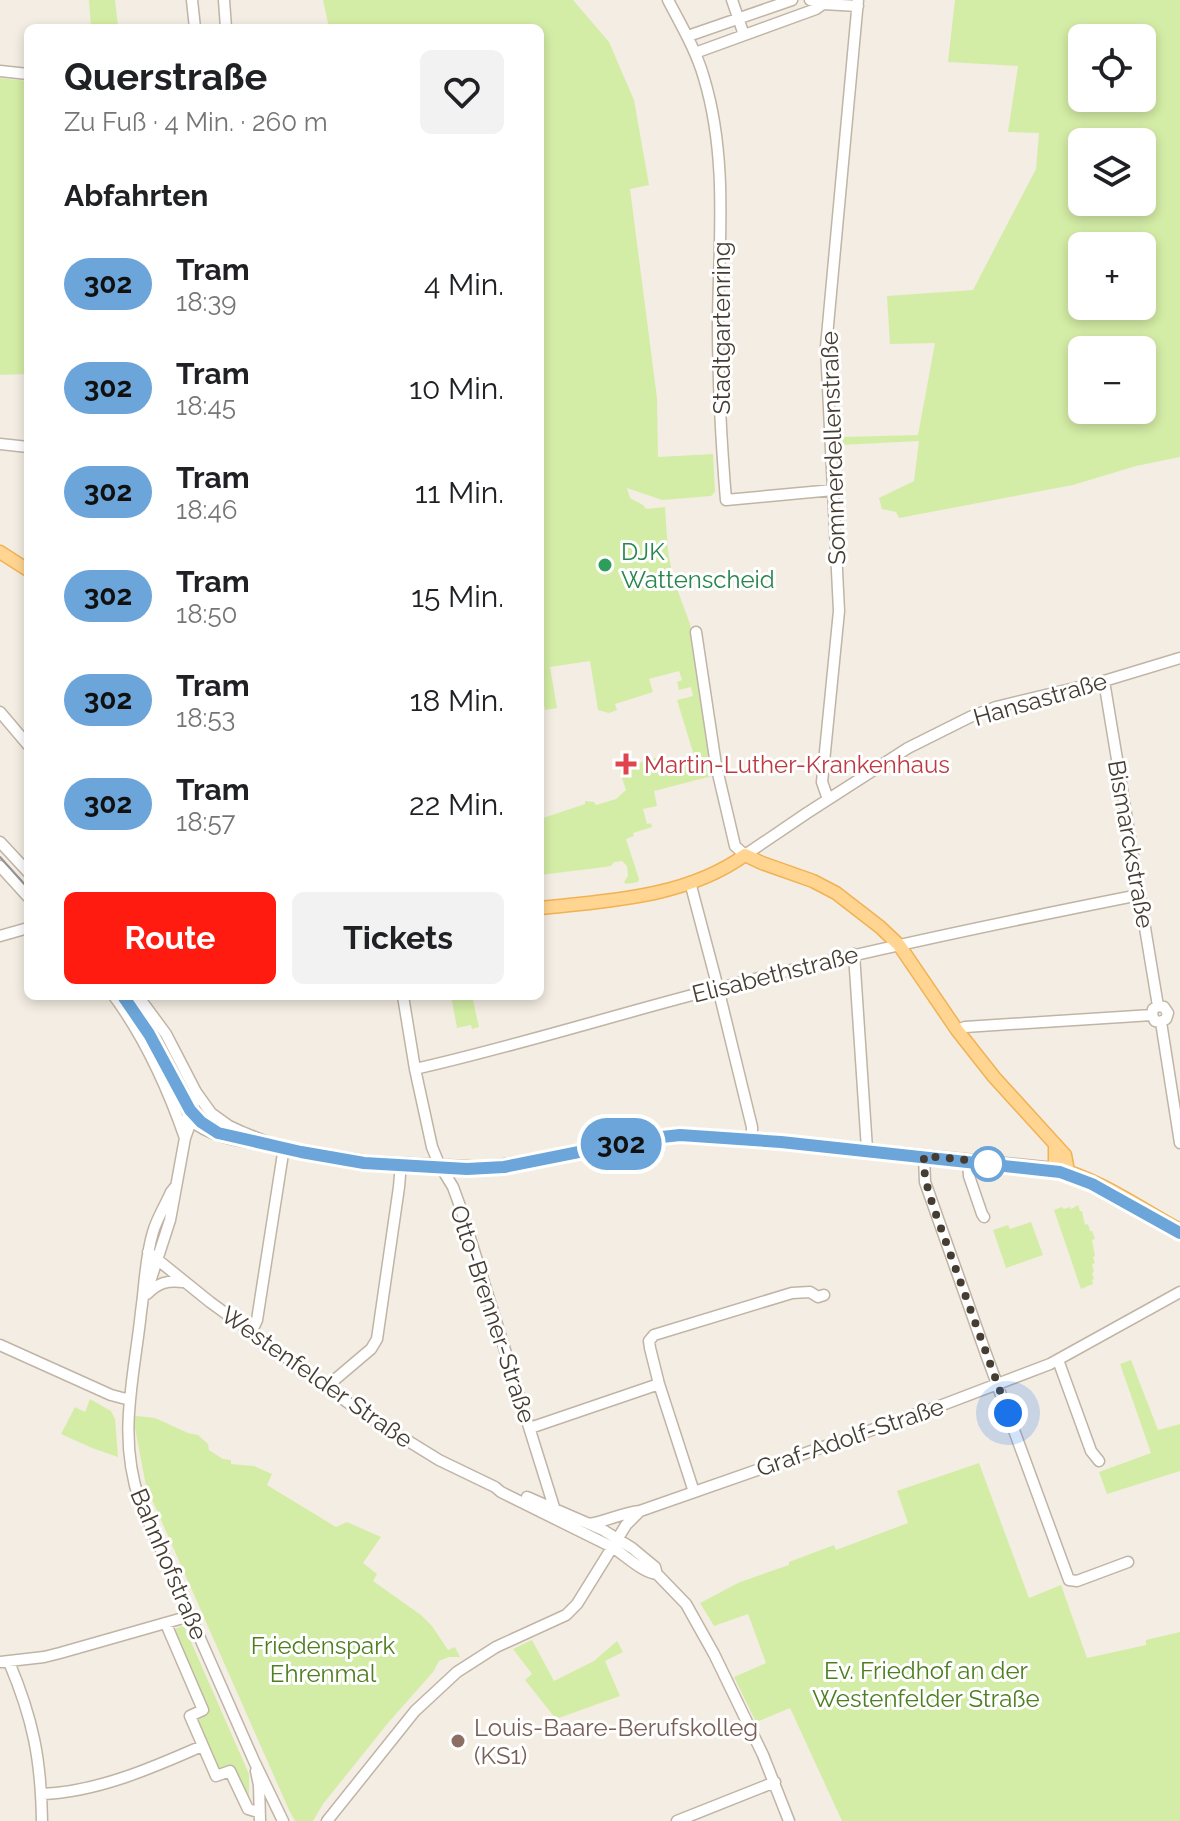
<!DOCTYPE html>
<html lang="de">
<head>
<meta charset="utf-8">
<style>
	:root { --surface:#fff; --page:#f2f2f2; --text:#202124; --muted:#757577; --accent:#ff1b0f }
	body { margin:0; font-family:Raleway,sans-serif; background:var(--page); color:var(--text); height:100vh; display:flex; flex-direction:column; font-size:30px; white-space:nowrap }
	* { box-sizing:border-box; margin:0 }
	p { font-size:26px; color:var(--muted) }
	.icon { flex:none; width:44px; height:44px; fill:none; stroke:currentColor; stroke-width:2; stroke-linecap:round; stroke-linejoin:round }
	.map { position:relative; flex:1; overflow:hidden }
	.details { position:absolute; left:24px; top:24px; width:520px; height:976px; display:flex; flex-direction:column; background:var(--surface); border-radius:12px; box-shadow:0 4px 12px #0003 }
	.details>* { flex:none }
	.badge { padding:0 16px; border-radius:26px; font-size:28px; line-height:52px }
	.controls { position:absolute; left:1068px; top:24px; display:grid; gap:16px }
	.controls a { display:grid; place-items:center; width:88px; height:88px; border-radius:12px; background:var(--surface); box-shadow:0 4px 12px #0003; font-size:40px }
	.you { position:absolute; width:40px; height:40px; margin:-20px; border:6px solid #fff; border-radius:50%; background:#1a73e8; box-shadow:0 0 0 12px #1a73e833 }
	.map>.badge { position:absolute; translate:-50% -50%; box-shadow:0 0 0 4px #fff }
	h2 { padding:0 40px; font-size:30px; line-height:72px }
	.round { display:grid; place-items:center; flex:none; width:84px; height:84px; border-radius:12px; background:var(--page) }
	.head { display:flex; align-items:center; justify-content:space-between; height:136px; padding:0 40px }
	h1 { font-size:38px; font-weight:700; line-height:60px }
	.button { display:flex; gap:16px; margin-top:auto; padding:16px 40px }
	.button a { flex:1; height:92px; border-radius:12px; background:var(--accent); color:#fff; font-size:32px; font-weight:700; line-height:92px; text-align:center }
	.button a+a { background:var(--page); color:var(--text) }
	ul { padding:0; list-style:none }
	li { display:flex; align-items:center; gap:24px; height:104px; padding:0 40px }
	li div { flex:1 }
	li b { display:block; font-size:30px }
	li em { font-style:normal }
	li .badge { min-width:88px; font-weight:700; text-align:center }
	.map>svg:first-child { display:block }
</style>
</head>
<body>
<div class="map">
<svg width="1180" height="1821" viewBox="0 0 1180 1821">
	<rect width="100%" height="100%" fill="#f4ede3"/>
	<path fill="#d4eda6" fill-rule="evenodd" d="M89,0h26l3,26 -27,2z
		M323,0h250l36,42 25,58 15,85 -19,4 27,209 1,59 55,-3 2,38 -4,4 -49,4 -35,-12 3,10 13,7 3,4 19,-2 3,44 5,27 17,46 5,27 16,101 1,24 -58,15 3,15 -14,3 4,15 4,-1 1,4 -19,6 1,3 -8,3 13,40 -1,3 -12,2 -2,-2 4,-6 -1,-10 -5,-5 -8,1 -3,4 -6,1 -65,8v-56l45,-15v-3l9,1 2,3 20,-6 10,-9 -7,-21 39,-12 7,12 30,-10 -18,-59 16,-4 -2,-9 -12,3 -2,-8 5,-2 -3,-9 -30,8 4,13 -38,12 2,6 -8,3 -11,-3 -8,-49 -40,6 7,41 -12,2 -2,-13h-3v-669h-211z
		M955,0h225v457l-44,9 -63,19 -174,33 -3,-6 -14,-3 -3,-11 35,-17 5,-40 -78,4 1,-8 76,-2 17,-92 -45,1 -3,-48 86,-6 63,-121 3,-36 -31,-1 10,-66 -70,-4zM1082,38h60v60h-60zM1142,142v60h-60v-60zM1082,246h60v60h-60zM1082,350h60v60h-60z
		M0,78l28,3v293l-28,1z
		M451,996h21l7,31 -7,2 -1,-4 -14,3z
		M1078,1205l2,6h2l3,14 3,-1 2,7h2l3,8 -3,1 3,16 -2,1 2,6 -3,1 2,8 -2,1 2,6 -2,1 1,4 -12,5 -27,-79 8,-3 2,2 6,-2 1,2z
		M1031,1222l12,33 -37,13 -13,-38 15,-5 2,4z
		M1131,1360l27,70 22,-6v47l-73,23 -8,-22 52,-19 -31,-89z
		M90,1399l21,12 4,8 3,38 -26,-9 -31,-14 14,-27 10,5z
		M136,1416l19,2 33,15 10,2 10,9 1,6 14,9 8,1v4l23,2 18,8 -5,11 69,42 11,-5 34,15 -18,26 14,11 -4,7 48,34 11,11 16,24 7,-3 5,10h-11l-10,4 -6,11 -45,51 -65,81 -10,17h-18l-6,-11 -143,-324 -13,-68z
		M979,1463l50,135 32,-13 26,73 59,-13v-5l34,-8v189h-338l-52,-113 -31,13 -4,-1 -21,-43 32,-14 -18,-49 -34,12 -14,-23 40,-21 49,-17v-3l45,-17 2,5 72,-27 -11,-32z
		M182,1626l3,2 64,146v29l-16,-35 -4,-3 -11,4 -21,-49 9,-7 -34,-83z
		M532,1640l22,41 40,-20 23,-20 6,11 -18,9 15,35 -64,23 -31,-39 7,-6 -19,-25z"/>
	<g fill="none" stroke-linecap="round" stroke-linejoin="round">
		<g stroke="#c0b4a5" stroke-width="13">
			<path id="minor" d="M192,0l3,28
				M224,0l2,28
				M668,0c13,25 28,50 36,78 24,80 15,162 14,244 0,59 3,118 8,178l107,-10
				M732,0l12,35
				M810,0l13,4 35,2
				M688,36l104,-36
				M695,53l121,-44 7,-5
				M0,71l28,3
				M0,444l28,3
				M696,632l20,133 19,81 10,9 62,-42 101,-65 62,-31 26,-10 108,-26 76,-23
				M1104,681l54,325
				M0,712l28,33
				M828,799l-6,-17 17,-171 -13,-264 32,-347
				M0,842l28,30
				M0,866l28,31
				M690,882l28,106 34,139v11
				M0,936l28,-8
				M854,954l13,195
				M114,996c31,42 54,93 71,142
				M138,996l28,38 30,58 15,21 18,13 13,6 33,13 37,8 55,8 117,6 50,-7 104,-22 41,-5 73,5 303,30
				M403,996l12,73 17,78 7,17 14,23 8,22 97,311
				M1161,1022l5,-3 2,-6 -4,-6 -6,-1 -5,3 -1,6 3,6 6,1 19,121
				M957,1030l8,-3 187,-12
				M415,1069c102,-23 202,-55 304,-81 139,-36 279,-65 420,-93
				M187,1118c23,19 49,23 78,27
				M924,1156l1,26 61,172 83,226 8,1 51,-19
				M968,1160l1,16 13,38 2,3
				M175,1187l-4,5c-6,14 -14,26 -18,40 -8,26 -8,53 -12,80 -7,67 -24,124 -1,190l114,259 29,60
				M148,1252l62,50 148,108 81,50 56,27 6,5 111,55c13,8 31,26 45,27
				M148,1288l22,-68 15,-82 6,-17 5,-29
				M147,1294c11,-11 20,-14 36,-12
				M251,1333l6,-13 27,-173
				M0,1345l111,50 19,5
				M1058,1360l33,91 8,10
				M325,1388l46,-39 6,-10 22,-152 2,-24
				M530,1428l129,-44
				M694,1492l-35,-108 -9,-36 -1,-7 5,-6 138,-42 18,-1 8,5 6,-2
				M527,1497l76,33 29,18 23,19 2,7 29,30 28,50 49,101 26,66
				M589,1524c18,-3 33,-11 51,-13l297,-104 113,-43 130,-72
				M166,1624l37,86 -13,6 26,60 14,-5 18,38 10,3
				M0,1662l44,-5 16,-4 130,-37
				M9,1662c24,57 32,97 33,159
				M256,1771l3,14 1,36
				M42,1794c55,-2 110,-26 160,-48
				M327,1821l88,-110 42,-39 39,-25 70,-32 11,-11 49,-79 14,-14
				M677,1821l98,-39"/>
		</g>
		<g stroke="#f1b253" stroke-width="15">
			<path id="major" d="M0,552l28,18
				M540,908c69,-7 147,-11 205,-53l17,8 51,18 23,12 44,34 19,18 58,85 37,47 71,78 3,16
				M1055,1146v22c43,10 86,41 125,62"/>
		</g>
		<use href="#minor" stroke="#fff" stroke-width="10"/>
		<use href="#major" stroke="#ffd591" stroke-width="12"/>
		<path stroke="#949494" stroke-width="2" d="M0,857l28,31
			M123,996c14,18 26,36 37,56 10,21 19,46 35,64 19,20 46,23 72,29 72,17 143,23 217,24l20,-2 140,-28 36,-4 101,7 279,30 32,12 88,49"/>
	</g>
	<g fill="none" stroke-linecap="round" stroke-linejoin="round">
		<g stroke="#fff" stroke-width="18">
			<path id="line" d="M123,996l26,38 41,76 11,12 17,11 83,19 63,11 103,6 37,-2 140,-28 36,-4 101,7 279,30 32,12 88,49"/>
		</g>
		<use href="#line" stroke="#6ba5d9" stroke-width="12"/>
		<path stroke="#463d32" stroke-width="8" stroke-dasharray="0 14.4" d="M988,1164l2,-2 -66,-6c-1,19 4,34 10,53l74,204"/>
	</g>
	<circle fill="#2e9e5b" stroke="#fff" stroke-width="3" cx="605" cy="565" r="8"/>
	<path fill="#e0444e" stroke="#fff" stroke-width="3" d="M622 752h8v8h8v8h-8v8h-8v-8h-8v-8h8z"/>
	<circle fill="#fff" stroke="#6ba5d9" stroke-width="4" cx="988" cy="1164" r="16"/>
	<circle fill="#8d6e63" stroke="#fff" stroke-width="3" cx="458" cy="1741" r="8"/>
	<g text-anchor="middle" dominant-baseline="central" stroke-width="6" stroke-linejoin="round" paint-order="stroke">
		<g font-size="24" fill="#463d32" stroke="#fff">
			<text transform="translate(721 328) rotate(-90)">Stadtgartenring</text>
			<text transform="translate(833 448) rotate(-92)">Sommerdellenstraße</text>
			<text transform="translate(1040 699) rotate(-16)">Hansastraße</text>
			<text transform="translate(1131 844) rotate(80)">Bismarckstraße</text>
			<text transform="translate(775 974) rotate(-14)">Elisabethstraße</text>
			<text transform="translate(493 1314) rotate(72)">Otto-Brenner-Straße</text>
			<text transform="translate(317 1377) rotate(35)">Westenfelder Straße</text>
			<text transform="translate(850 1437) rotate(-19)">Graf-Adolf-Straße</text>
			<text transform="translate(169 1564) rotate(67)">Bahnhofstraße</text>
		</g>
		<g font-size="24" fill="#27864d" stroke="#fff" text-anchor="start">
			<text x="621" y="551">DJK<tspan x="621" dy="28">Wattenscheid</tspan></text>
		</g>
		<g font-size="24" fill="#be3a42" stroke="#fff" text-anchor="start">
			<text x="644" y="764">Martin-Luther-Krankenhaus</text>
		</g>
		<g font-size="24" fill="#4d7e1f" stroke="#fff">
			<text x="323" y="1645">Friedenspark<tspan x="323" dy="28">Ehrenmal</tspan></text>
			<text x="926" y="1670">Ev. Friedhof an der<tspan x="926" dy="28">Westenfelder Straße</tspan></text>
		</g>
		<g font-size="24" fill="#785e54" stroke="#fff" text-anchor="start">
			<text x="474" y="1727">Louis-Baare-Berufskolleg<tspan x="474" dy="28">(KS1)</tspan></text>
		</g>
	</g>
</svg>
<div class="controls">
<a><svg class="icon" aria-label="locate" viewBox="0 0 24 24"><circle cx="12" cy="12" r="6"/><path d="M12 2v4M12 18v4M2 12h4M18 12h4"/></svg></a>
<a><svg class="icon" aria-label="layers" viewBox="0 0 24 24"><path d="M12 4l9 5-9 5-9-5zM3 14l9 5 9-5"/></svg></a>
<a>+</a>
<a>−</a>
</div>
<div class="you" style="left:1008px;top:1413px"></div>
<b class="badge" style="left:621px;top:1144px;background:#6ba5d9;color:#111">302</b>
<section class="details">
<div class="head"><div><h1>Querstraße</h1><p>Zu Fuß · 4 Min. · 260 m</p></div><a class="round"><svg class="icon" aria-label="heart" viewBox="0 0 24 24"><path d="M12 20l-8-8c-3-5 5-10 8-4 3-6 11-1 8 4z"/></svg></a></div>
<h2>Abfahrten</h2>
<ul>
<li><span class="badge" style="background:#6ba5d9;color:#111">302</span><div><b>Tram</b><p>18:39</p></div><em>4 Min.</em></li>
<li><span class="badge" style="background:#6ba5d9;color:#111">302</span><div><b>Tram</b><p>18:45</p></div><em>10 Min.</em></li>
<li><span class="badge" style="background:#6ba5d9;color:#111">302</span><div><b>Tram</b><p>18:46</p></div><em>11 Min.</em></li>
<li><span class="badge" style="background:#6ba5d9;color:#111">302</span><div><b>Tram</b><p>18:50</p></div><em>15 Min.</em></li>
<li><span class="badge" style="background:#6ba5d9;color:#111">302</span><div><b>Tram</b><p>18:53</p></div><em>18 Min.</em></li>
<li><span class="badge" style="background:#6ba5d9;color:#111">302</span><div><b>Tram</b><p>18:57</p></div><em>22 Min.</em></li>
</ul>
<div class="button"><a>Route</a><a>Tickets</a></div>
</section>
</div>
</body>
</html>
